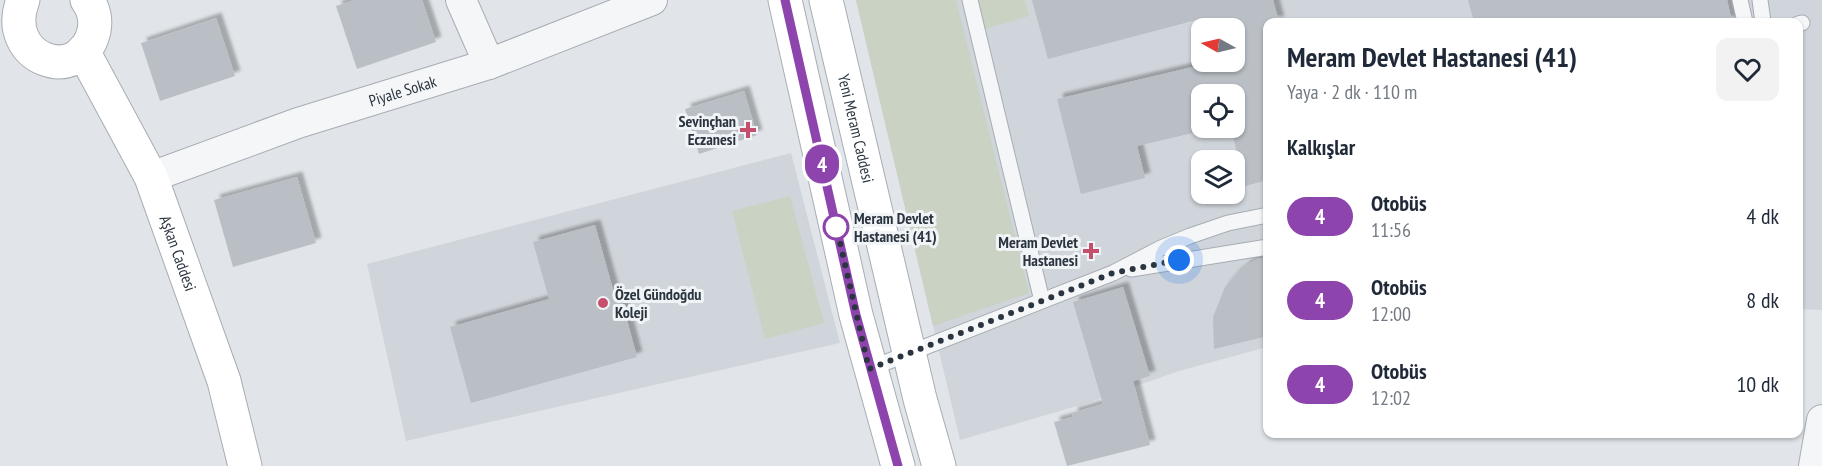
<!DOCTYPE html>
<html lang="tr">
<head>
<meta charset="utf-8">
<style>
	:root { --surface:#fff; --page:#f2f2f3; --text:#1f2937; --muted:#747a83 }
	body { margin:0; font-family:"PT Sans Narrow",sans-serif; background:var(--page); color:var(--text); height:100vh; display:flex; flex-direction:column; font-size:22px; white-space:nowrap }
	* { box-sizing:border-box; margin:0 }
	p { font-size:20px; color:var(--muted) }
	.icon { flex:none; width:33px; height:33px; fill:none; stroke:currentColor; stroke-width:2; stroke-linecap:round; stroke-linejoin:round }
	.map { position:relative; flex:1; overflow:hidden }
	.details { position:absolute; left:1263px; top:18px; width:540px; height:420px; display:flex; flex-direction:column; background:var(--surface); border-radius:12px; box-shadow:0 2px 4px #0004 }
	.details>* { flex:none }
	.badge { padding:0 12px; border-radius:20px; font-size:21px; line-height:39px }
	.needle { width:39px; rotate:278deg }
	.buttons { position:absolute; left:1191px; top:18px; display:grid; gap:12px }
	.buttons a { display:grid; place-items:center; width:54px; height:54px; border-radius:12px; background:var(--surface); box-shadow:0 2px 4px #0004; font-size:30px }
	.you { position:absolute; width:30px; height:30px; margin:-15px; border:4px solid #fff; border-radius:50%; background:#1a73e8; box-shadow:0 0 0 9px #1a73e833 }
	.map>.badge { position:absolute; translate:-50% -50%; box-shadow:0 0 0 3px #fff }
	h2 { padding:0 24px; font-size:22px; line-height:54px }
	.round { display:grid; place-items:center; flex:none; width:63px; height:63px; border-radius:12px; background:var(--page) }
	.summary { display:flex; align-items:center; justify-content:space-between; height:102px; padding:0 24px }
	h1 { font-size:28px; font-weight:700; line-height:45px }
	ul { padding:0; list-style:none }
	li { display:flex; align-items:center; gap:18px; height:84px; padding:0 24px }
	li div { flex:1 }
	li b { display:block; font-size:22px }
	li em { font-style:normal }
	li .badge { min-width:66px; font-weight:700; text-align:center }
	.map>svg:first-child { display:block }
</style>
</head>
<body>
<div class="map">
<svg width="1822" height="466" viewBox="0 0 1822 466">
	<defs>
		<filter id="shadow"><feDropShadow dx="5.5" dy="-5.5" stdDeviation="1.5" flood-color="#0004"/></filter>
	</defs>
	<rect width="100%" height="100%" fill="#e1e5e9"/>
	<path fill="#d0d5db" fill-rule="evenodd" d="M856,0h966v310l-23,-1 -1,-287h-530l-1,325 -88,24 -95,33 -124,36zM1202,28h32v34h-32zM1202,94h32v34h-32zM1202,160h32v34h-32z
		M791,153l49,190 -434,98 -39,-177z"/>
	<path fill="#c9d2c3" d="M856,0h100l73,293 -96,33z
		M977,0h48l4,16 -44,13z
		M790,196l34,127 -59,16 -33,-128z"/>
	<path fill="#b9bfc5" filter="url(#shadow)" d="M354,0h68l14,42 -79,27 -21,-63z
		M1032,0h241l6,22h-11v158l-23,6 -14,-58h3v-34h-32v34h12l-77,18 8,32 -64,16 -24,-95 157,-37h20v-34h-28l-2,-10 -156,41z
		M1468,0h259l5,22h-258z
		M216,18l19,58 -75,25 -19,-58z
		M744,91l13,44 -58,19 -14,-45z
		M297,177l19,66 -83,24 -19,-67z
		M595,225l20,72 5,-2 17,62 -166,46 -21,-76 99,-28 -16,-57z
		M1268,257v79l-54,13 -1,-32 12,-30 10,-12 13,-11 9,-5z
		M1123,287l27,89 -17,5 17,64 -83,21 -13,-44 19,-5 -1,-4 31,-9 -30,-102z"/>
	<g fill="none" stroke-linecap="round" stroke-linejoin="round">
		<g stroke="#a7adb3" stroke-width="17">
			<path id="lane" d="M970,0l72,301
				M1740,0l5,22
				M1760,0l3,22
				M1798,24l4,-1
				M1131,269l137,-22
				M869,369l244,-96 48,-25 29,-12 38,-13 40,-8"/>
		</g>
		<g stroke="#a7adb3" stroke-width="32">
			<g id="street">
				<path d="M461,0l28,64"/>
				<path id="s1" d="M151,177l147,-54 191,-59 163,-64"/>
				<path d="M1814,466l8,-46"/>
			</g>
		</g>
		<g stroke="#a7adb3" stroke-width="35">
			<g id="secondary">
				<path d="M23,0c-23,59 57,88 71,31 2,-11 0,-22 -7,-31"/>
				<path d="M785,0l71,315 42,151"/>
				<path id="s2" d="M826,0l94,399 19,67"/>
				<path id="s3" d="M83,51l68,126 73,204 21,85"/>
			</g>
		</g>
		<use href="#lane" stroke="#f4f6f7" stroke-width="15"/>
		<use href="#street" stroke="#f4f6f7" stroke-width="30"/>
		<use href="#secondary" stroke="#fff" stroke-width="33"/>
	</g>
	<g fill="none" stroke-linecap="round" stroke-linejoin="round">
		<g stroke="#fff" stroke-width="14">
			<path id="line" d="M785,0l71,315 42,151"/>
		</g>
		<use href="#line" stroke="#8e44ad" stroke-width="9"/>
		<path stroke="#2b3540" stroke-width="6" stroke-dasharray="0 10.8" d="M836,227v-2l33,144 244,-96 66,-13"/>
	</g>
	<g fill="#c5506e" stroke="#f1f4f6" stroke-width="2">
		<path d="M745 121h6v6h6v6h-6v6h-6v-6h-6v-6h6z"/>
		<path d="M1088 242h6v6h6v6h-6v6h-6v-6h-6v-6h6z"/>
		<circle cx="603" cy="303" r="6"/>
	</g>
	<circle fill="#fff" stroke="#8e44ad" stroke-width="3" cx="836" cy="227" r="12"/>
	<g text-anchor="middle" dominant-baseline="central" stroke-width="6" stroke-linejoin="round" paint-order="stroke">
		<g font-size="16" fill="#2b3540" stroke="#f1f4f6">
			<text stroke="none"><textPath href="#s1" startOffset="266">Piyale Sokak</textPath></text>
			<text stroke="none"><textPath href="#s2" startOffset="132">Yeni Meram Caddesi</textPath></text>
			<text stroke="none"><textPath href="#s3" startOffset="224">Aşkan Caddesi</textPath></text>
		</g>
		<g font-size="16" font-weight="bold" fill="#2b3540" stroke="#f1f4f6" text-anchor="end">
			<text x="736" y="121">Sevinçhan<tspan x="736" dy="18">Eczanesi</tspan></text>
			<text x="1078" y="242">Meram Devlet<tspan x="1078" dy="18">Hastanesi</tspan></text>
			<text x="615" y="294" text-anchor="start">Özel Gündoğdu<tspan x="615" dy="18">Koleji</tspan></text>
		</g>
		<g font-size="16" font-weight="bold" fill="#2b3540" stroke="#f1f4f6" text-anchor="start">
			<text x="854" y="218">Meram Devlet<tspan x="854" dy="18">Hastanesi (41)</tspan></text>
		</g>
	</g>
</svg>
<div class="buttons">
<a><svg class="needle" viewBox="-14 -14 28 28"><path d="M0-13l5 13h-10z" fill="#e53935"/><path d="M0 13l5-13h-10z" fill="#747a83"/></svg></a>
<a><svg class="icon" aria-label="locate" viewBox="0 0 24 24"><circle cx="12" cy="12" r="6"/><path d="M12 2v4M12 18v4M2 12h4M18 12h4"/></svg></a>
<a><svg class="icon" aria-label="layers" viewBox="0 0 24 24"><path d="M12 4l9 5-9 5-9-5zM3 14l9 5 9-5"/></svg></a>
</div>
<div class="you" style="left:1179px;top:260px"></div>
<b class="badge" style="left:822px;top:164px;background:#8e44ad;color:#fff">4</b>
<section class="details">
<div class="summary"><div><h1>Meram Devlet Hastanesi (41)</h1><p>Yaya · 2 dk · 110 m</p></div><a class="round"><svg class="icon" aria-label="heart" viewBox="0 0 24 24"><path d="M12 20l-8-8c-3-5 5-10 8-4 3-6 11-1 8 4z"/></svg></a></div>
<h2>Kalkışlar</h2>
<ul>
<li><span class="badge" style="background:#8e44ad;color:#fff">4</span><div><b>Otobüs</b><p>11:56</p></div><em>4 dk</em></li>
<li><span class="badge" style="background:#8e44ad;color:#fff">4</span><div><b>Otobüs</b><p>12:00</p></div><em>8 dk</em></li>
<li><span class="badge" style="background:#8e44ad;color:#fff">4</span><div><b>Otobüs</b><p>12:02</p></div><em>10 dk</em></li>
</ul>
</section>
</div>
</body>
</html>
